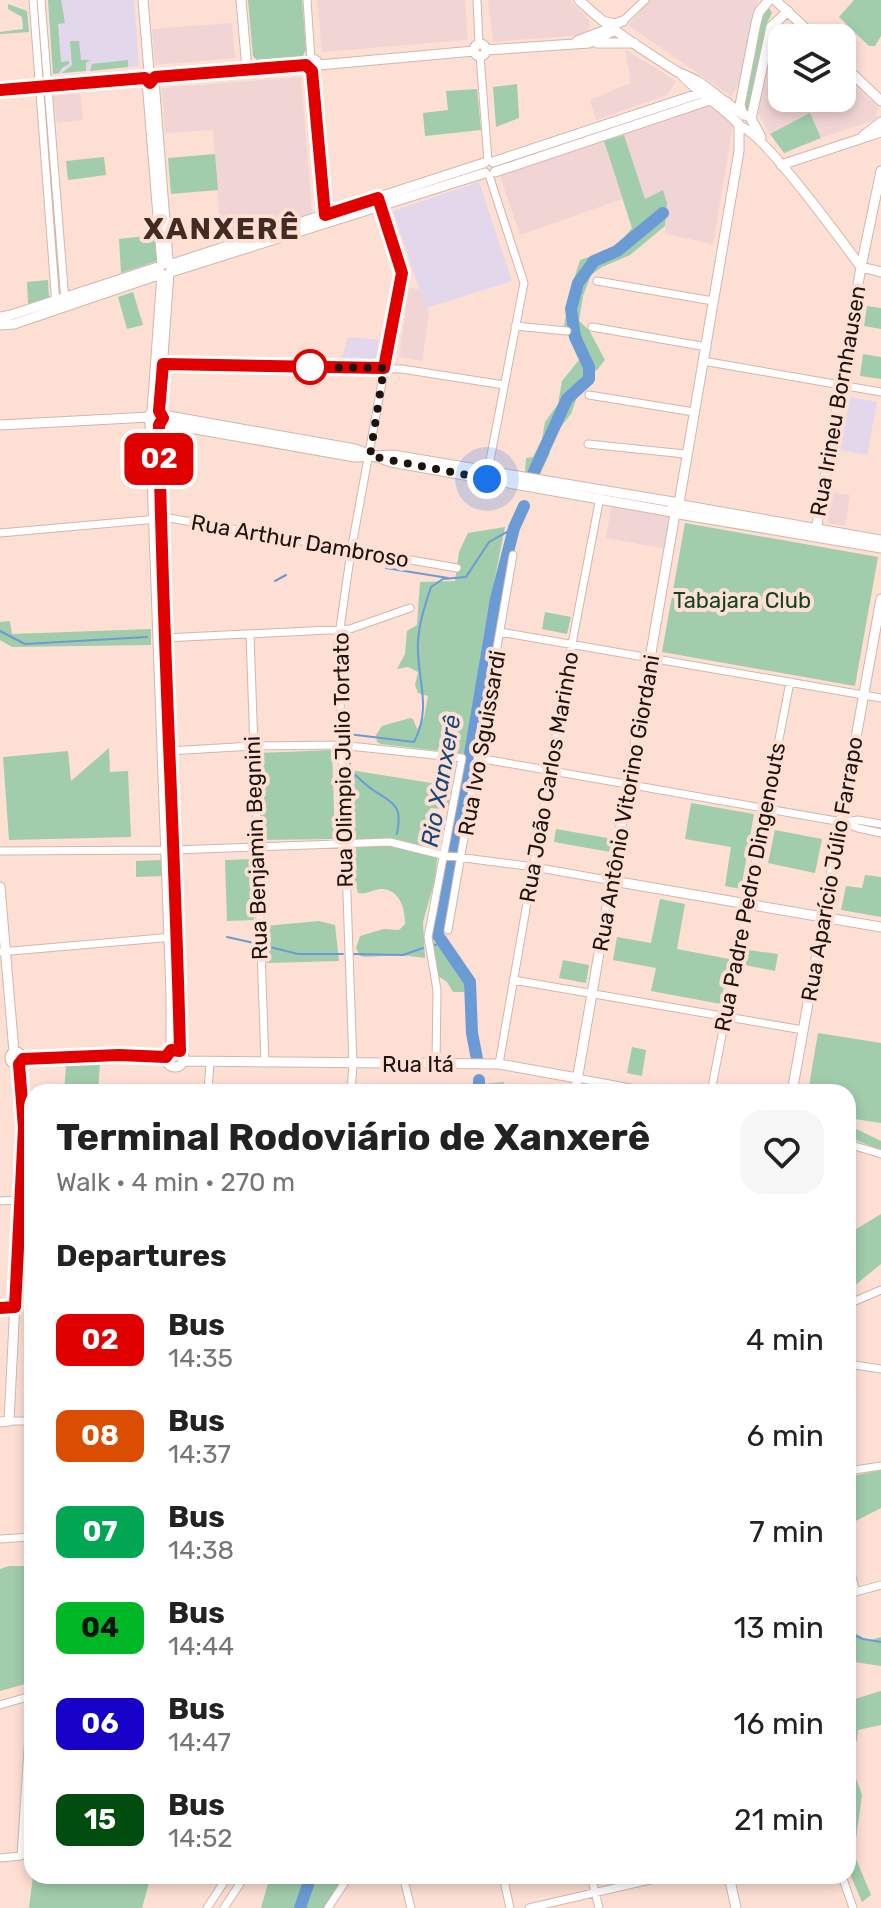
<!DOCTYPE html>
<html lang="en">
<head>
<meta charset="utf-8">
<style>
	:root { --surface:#fff; --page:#f6f6f6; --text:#222; --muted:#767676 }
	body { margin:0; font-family:Rubik,sans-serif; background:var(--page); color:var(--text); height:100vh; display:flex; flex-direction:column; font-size:30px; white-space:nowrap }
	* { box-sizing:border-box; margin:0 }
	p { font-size:26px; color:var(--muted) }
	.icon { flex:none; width:44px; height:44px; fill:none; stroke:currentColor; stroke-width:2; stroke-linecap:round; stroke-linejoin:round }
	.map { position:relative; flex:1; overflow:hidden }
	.side { position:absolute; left:24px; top:1084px; width:832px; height:800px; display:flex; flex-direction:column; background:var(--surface); border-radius:24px; box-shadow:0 4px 12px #0003 }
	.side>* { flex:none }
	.badge { padding:0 16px; border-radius:12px; font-size:28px; line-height:52px }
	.tools { position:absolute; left:768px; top:24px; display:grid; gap:16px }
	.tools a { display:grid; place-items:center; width:88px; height:88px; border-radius:16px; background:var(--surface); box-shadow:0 4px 12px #0003; font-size:40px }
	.you { position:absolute; width:40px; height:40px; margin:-20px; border:6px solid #fff; border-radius:50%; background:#1a73e8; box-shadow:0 0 0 12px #1a73e833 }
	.map>.badge { position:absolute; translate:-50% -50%; box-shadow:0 0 0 4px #fff }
	h2 { padding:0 32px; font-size:30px; line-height:72px }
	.round { display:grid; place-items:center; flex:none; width:84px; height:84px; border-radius:24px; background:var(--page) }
	.summary { display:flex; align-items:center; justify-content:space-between; height:136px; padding:0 32px }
	h1 { font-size:38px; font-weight:700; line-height:60px }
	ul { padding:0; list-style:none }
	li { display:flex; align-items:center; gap:24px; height:96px; padding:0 32px }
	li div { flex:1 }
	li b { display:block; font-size:30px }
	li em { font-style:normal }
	li .badge { min-width:88px; font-weight:700; text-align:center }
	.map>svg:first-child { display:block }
</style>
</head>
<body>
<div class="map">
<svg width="881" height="1908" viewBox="0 0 881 1908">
	<rect width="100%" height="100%" fill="#fddfd4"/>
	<path fill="#f0d5d4" d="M317,0h148l3,40 -146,12z
		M488,0h82l19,20 1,5 -1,5 -7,5 -89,7z
		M650,0h108l-9,51 -9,31 -9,14 -103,-71z
		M232,23l3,35 -80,7 -3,-36z
		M789,24l14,14h-21v60h60v-23l33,29 3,5 -3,11 -54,18 -11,-24 -40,20 -13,-22 13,-65z
		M625,49l51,32 -9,14 -71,25 -6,-20 41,-17z
		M301,77l11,136 -91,29 -8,-112 -48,3 -3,-45z
		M80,92l3,28 -26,3 -4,-27z
		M710,106l16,10 7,9 -20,119 -48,-10 2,-31 -4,-12 -18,8 -21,-64z
		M604,141l18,58 -102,36 -20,-59z
		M409,288l10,1 10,23 -7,49 -23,-4z
		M832,492l18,3 -5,31 -18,-3z
		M612,504l60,10 -6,35 -60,-11z"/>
	<path fill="#e3d7eb" d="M48,0h86l5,66 -86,8z
		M479,182l33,99 -86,27 -33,-97z
		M348,337l31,3 -3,19 -34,-1z
		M850,397l27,5 -10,53 -27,-5z"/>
	<path fill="#a1cdac" d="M48,0h13l4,23 -7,1 3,38 8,-1v3l-7,4 -3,5 -6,1z
		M248,0h54l4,50 -3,6 -46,4 -4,-4z
		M854,0h27v36l-6,10h-6l-30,-29z
		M8,4l19,7 2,21 -29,2v-2l23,-3 -1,-12 -14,-8z
		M766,8h3l3,5 -6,12 -18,86 -6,-5 10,-73z
		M70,41h9l2,19h9l-4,3v8l-24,2 10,-8z
		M128,60v7l-38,4 2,-7z
		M517,84l2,34 -23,9 -3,-40z
		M477,89l4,41 -56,6 -2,-23 25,-3 -2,-19z
		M810,113l11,25 -37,15 -14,-19z
		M624,135l21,64 18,-9 4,13 -2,23 -35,29 -28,12 -11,8 -8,21 -4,25 10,9 16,30 -8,10 -13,7 -13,37 -19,24 -3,17 -9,19 -15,-2 1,-14 7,-1 9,-18 3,-17 13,-18 4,-23 17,-21 -15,-34 6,-34 10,-32 35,-12 17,-20 -28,-87z
		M215,154l3,36 -47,4 -3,-36z
		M104,157l2,18 -38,5 -2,-19z
		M154,235l3,26 -36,12 -2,-34z
		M48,280l1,17 -21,7 -1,-22z
		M133,292l10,33 -16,4 -9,-32z
		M867,306l14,2v21l-17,-3z
		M863,354l18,3v22l-21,-3z
		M685,523l193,34 -23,129 -193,-34z
		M505,527l-21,107 -18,120 -85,-10 -4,-2 -1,-7 6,-9 28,-8 3,1 4,10 7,-11 4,-22 -10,-3 -3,-8 3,-13 -10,-5 -11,2 8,-15 2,-23 10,-6 3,-43 35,-1 4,-29 9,-19z
		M545,612l26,5 -4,17 -25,-5z
		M10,621l2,13 139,-5v16l-139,2 -12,-7v-18z
		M109,748l1,24 18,-1 3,66 -122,3 -6,-83 65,-6 3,30z
		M332,750l3,89 -74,1 -3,-87z
		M344,769l106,17 4,4 -4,20 -19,-2 -6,7 3,10 10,3 3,4 -7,51 -11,39 2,36 -24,-3 -36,2 -5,-1 -4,-8 4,-12 24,-7 15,1 6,-6c0,-14 -4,-33 -22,-35 -9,-1 -15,6 -25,4l-11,-45z
		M691,803l63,11 -13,75 -16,-3 6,-39 -46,-8z
		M556,829l57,10 -3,13 -56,-10z
		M775,830l47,9 -7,34 -47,-10z
		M252,859l2,61 -27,1 -2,-61z
		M163,860l1,16 -28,1v-16z
		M865,875l16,2v40l-40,-7 5,-24 16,2z
		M660,899l25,5 -8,45 52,10 -8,45 -70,-13 5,-23 -43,-8 4,-23 34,6z
		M319,921l16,4 4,36 -72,2 -2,-37z
		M431,938l32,38 4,10 -3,6h-11l-6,-10 -9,-6z
		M748,950l30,4 -3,17 -30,-6z
		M563,960l26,5 -3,18 -27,-5z
		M818,1033l63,10v80l-33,-5v-26h-40z
		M632,1047l14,3 -4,26 -15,-3z
		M100,1064l-2,28h-34l2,-26z
		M504,1082l-2,10h-27l-1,-7z
		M848,1125l33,16v9l-33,-13z
		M881,1214v50l-33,27v-57z
		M881,1470v38l-33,17v-48z
		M9,1566h23v116l-32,9v-122z
		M848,1628l20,13 13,-4v29l-33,-5z
		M881,1691v34l-23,5 -1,10 -6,16 1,11 10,28 -8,59 17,41 -9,7 -14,-33v-168z
		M33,1876h118l-9,32h-113z
		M270,1876h76l-22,32h-63z"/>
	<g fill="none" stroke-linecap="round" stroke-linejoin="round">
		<path stroke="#6b9bd4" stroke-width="2" d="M386,568l62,10
			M275,581l11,-6
			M0,631l25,13 122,-7
			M348,740v-6l66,8c19,-36 2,-64 4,-100 1,-19 7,-37 13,-55l12,-8 23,-2 23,-35 25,-14
			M349,752l1,18c8,7 16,16 26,22 21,13 26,16 21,42
			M227,937l27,6
			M435,945l6,-2
			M266,946l32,8h45
			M354,954l49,1 20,-7
			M848,1633l15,6 18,3"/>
		<path stroke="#6b9bd4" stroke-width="12" d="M532,476l35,-77 22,-20v-12l-14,-30 -4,-28 7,-26 16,-22 23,-10 46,-38
			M477,1059l-5,-26 -2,-51 -33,-48 6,-19 53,-316 18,-71 10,-22
			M479,1080v12
			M300,1908l11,-32"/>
		<g stroke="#d3b6ab" stroke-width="9">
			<path id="street" d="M33,0l23,305
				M41,0l24,301
				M307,0l4,59
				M477,0l2,44
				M622,22l23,-22
				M480,56l8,105
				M312,71l13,145
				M597,281l116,20
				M515,326l52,5
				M592,327l115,20
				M703,361l178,31
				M158,364l244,5 102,16
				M589,395l105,17
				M588,444l97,10
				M487,476l37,-193 -35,-108
				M0,533l169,-15 288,50
				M500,632l381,66
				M250,634l15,429
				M164,638l186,-9 60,-21
				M168,751l85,-5 87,-1 122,13 -34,179 9,53 -1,75
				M478,758l364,64 16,6 23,5
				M844,822l14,-2 23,4
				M0,851l174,-1 216,-8 52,13 92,12 79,14
				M448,930l65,-375
				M0,952l173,-15
				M513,980l290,50
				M499,1064l73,-420 28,-147
				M577,1078l75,14
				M208,1092l2,-30
				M351,1092l2,-28 -15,-422 13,-91 51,-278 -22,-69
				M711,1092l79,-410
				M848,1144l33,10
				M0,1201l20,-1
				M848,1304l33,-14
				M0,1308l15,-1
				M848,1364l33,5
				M9,1421h23
				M848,1471l33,-5
				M0,1539l32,-2
				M848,1562l8,30
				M848,1594l33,-9
				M0,1705l31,-9
				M0,1858l21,-2 11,-169
				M403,1876l8,32
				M503,1876l7,32
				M591,1876l8,32
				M842,1876l11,32
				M207,1908l21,-32
				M224,1908l21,-32
				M328,1908l21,-32
				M529,1908l138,-32"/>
		</g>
		<g stroke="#d3b6ab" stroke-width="11">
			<path id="secondary" d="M143,0l6,72
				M241,0l6,69
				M579,0c29,28 64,50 97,71 8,4 16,7 23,11 17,11 34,29 51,35l11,20
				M775,0l41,38
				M606,22l9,2 8,-3
				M577,41l34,-13
				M597,43h37
				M474 50a6 6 0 1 1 12 0a6 6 0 1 1-12 0Z
				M486,50l103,-7 26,-13
				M306 65a6 6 0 1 1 12 0a6 6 0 1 1-12 0Z
				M842,64l39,37
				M319,65l155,-14
				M680,73c18,21 44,33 61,54 20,3 103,117 120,140l20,5
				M155,77l151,-12
				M154,80l14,180
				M147,81l15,184
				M0,90l145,-12
				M743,115l-3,-10 16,-82 3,-11 10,-12
				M751,119l20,-92 17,-16
				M864,135l17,-13
				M493,162l208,-69 26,9
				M781,165l100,-33
				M495,172l215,-72
				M169,265l315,-102
				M171,272l314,-99
				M0,317l11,-2 150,-49
				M0,325l14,-1 147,-50
				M159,411l10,-138
				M152,412l10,-138
				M163,415v6l-4,4h-6l-4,-5 1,-6 7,-3 6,4 192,34 36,13 281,50
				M150,423l21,570v57
				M161,423l194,34 38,-2 286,48 4,6 -3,4 -5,1 -4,-4 4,-7
				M0,425l149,-8
				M159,425l21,626
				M679,503l60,-352v-25
				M682,505l199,35
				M679,514l202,34
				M815,536l46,-269 20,-96
				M613,881l268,46
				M0,887l14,165
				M166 1058a9 9 0 1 1 18 0a9 9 0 1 1-18 0Z
				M10 1058a6 6 0 1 1 12 0a6 6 0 1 1-12 0Z
				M23,1059l96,-4 47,2
				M183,1061l316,3 78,14
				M575,1092l100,-578
				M792,1092l89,-493
				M0,1422l9,-1 15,-293 -5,-64
				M729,1876l7,32"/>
		</g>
		<use href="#street" stroke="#fff" stroke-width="7"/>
		<use href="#secondary" stroke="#fff" stroke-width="9"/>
	</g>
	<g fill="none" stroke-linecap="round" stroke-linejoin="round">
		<g stroke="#fff" stroke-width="18">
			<path id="line" d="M0,90l145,-12 5,5 5,-6 151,-12 6,6 13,144 53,-17 24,75 -18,95 -221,-4 -4,47 4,7 -4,7c3,208 16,417 21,626l-9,-1 -5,7 -47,-2 -96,4 -4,5 5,64 -9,179 -15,1"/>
		</g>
		<use href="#line" stroke="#e00000" stroke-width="12"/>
		<path stroke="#1d130f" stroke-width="8" stroke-dasharray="0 14.4" d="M310,367l74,1 -14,88 117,23"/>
	</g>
	<circle fill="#fff" stroke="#e00000" stroke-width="4" cx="310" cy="367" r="16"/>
	<g text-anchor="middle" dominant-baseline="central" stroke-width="8" stroke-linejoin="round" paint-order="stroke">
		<g font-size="22" fill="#1d130f" stroke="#fddfd4">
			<text transform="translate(838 401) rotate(-80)">Rua Irineu Bornhausen</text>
			<text transform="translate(300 541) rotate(10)">Rua Arthur Dambroso</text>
			<text transform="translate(482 743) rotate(-80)">Rua Ivo Sguissardi</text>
			<text transform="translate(343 760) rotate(-91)">Rua Olimpio Julio Tortato</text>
			<text transform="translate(549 777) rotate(-80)">Rua João Carlos Marinho</text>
			<text transform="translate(626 803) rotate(-80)">Rua Antônio Vitorino Giordani</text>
			<text transform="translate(256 848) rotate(-92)">Rua Benjamin Begnini</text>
			<text transform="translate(832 869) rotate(-80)">Rua Aparício Júlio Farrapo</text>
			<text transform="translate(750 887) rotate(-79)">Rua Padre Pedro Dingenouts</text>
			<text x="418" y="1064">Rua Itá</text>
		</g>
		<g font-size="22" fill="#104323" stroke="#fddfd4">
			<text x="742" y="600">Tabajara Club</text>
		</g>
		<g font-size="24" font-style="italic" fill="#16477c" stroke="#fddfd4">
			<text transform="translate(441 781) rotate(-80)">Rio Xanxerê</text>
		</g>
		<g font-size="30" font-weight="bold" letter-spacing="2" fill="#412b22" stroke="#fddfd4">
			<text x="222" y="229">XANXERÊ</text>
		</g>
	</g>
</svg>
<div class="tools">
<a><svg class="icon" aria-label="layers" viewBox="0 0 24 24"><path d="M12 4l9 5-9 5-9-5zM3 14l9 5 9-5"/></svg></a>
</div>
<div class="you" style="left:487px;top:479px"></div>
<b class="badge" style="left:159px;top:459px;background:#e00000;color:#fff">02</b>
<section class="side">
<div class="summary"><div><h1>Terminal Rodoviário de Xanxerê</h1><p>Walk · 4 min · 270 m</p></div><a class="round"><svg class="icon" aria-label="heart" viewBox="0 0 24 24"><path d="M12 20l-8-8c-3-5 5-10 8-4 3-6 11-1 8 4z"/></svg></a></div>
<h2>Departures</h2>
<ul>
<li><span class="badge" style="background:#e00000;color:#fff">02</span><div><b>Bus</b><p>14:35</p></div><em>4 min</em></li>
<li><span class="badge" style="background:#db4d00;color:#fff">08</span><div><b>Bus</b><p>14:37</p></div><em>6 min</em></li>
<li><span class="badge" style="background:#00a651;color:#fff">07</span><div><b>Bus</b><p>14:38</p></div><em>7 min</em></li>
<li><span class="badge" style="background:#00b825;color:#111">04</span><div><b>Bus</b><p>14:44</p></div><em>13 min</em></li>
<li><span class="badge" style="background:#1700c7;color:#fff">06</span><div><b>Bus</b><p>14:47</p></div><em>16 min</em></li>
<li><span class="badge" style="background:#004d0f;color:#fff">15</span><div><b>Bus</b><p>14:52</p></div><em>21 min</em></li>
</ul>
</section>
</div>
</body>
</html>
